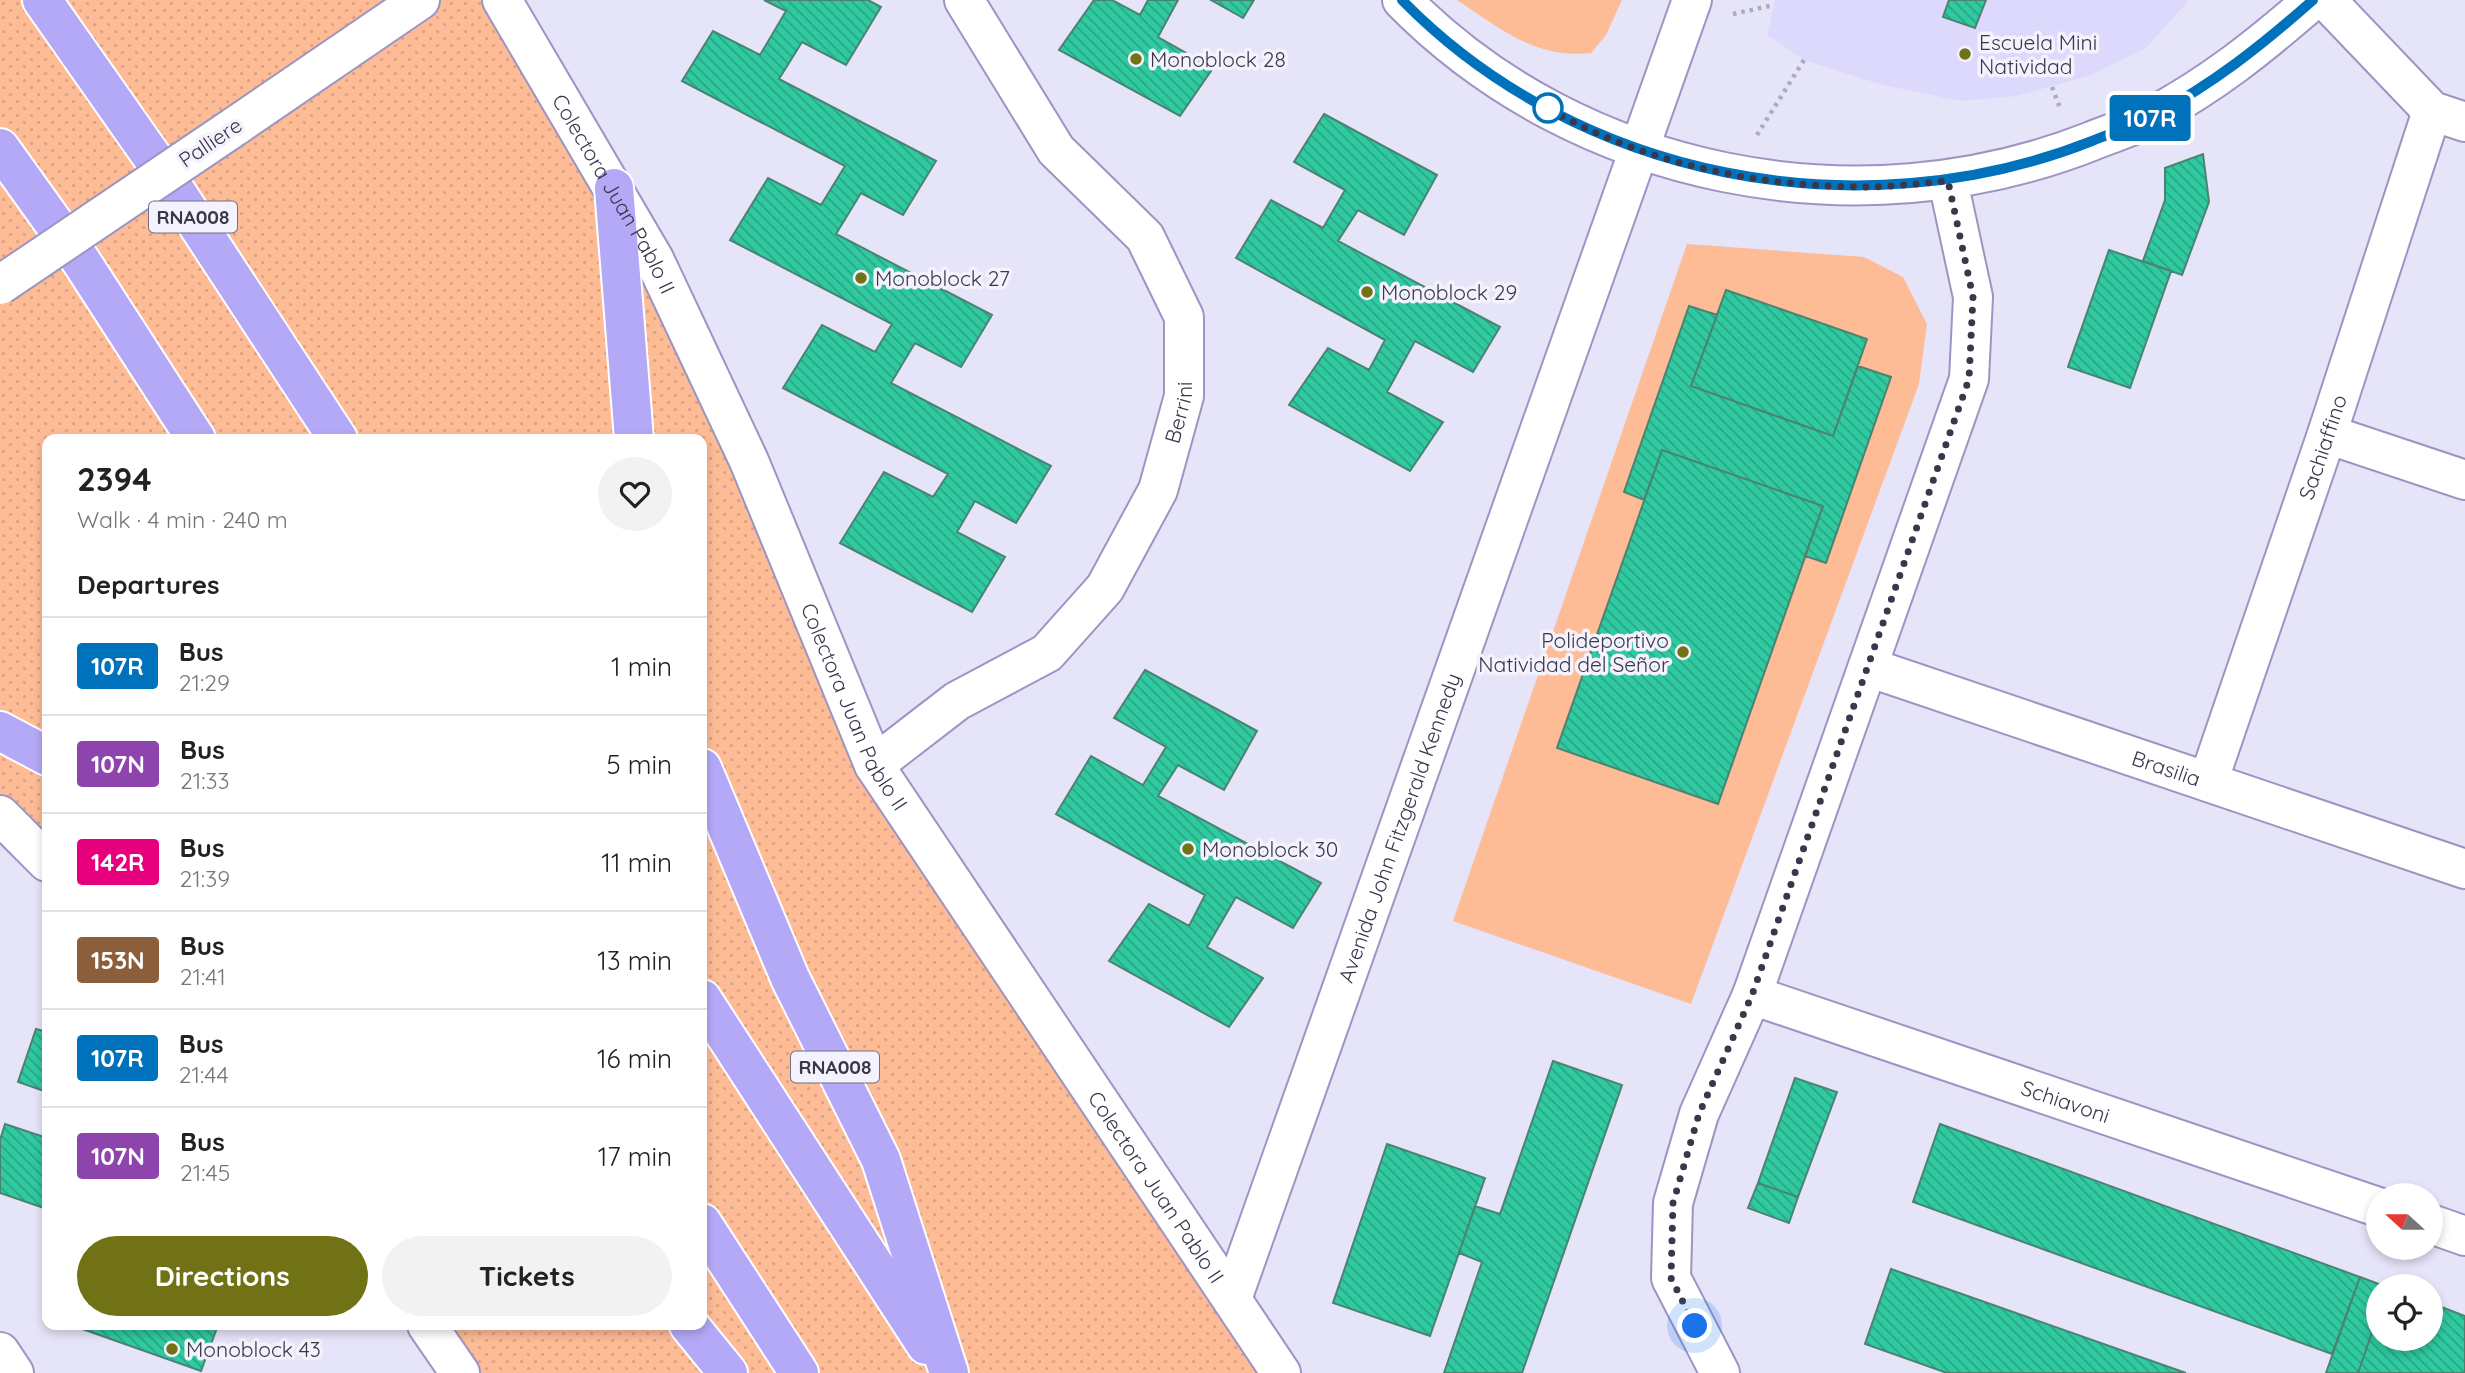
<!DOCTYPE html>
<html lang="en">
<head>
<meta charset="utf-8">
<style>
	:root { --surface:#fff; --page:#f2f2f2; --text:#222; --muted:#767676; --line:#e0e0e0; --accent:#717116 }
	body { margin:0; font-family:Quicksand,sans-serif; background:var(--page); color:var(--text); height:100vh; display:flex; flex-direction:column; font-size:26px; white-space:nowrap }
	* { box-sizing:border-box; margin:0 }
	p { font-size:23px; color:var(--muted) }
	.icon { flex:none; width:38px; height:38px; fill:none; stroke:currentColor; stroke-width:2; stroke-linecap:round; stroke-linejoin:round }
	.map { position:relative; flex:1; overflow:hidden }
	.side { position:absolute; left:42px; top:434px; width:665px; height:896px; display:flex; flex-direction:column; background:var(--surface); border-radius:14px; box-shadow:0 4px 10px #0003 }
	.side>* { flex:none }
	.badge { padding:0 14px; border-radius:5px; font-size:24px; line-height:46px }
	.needle { width:46px; rotate:291deg }
	.controls { position:absolute; left:2366px; top:1183px; display:grid; gap:14px }
	.controls a { display:grid; place-items:center; width:77px; height:77px; border-radius:50%; background:var(--surface); box-shadow:0 4px 10px #0003; font-size:35px }
	.you { position:absolute; width:35px; height:35px; margin:-18px; border:5px solid #fff; border-radius:50%; background:#1a73e8; box-shadow:0 0 0 10px #1a73e833 }
	.map>.badge { position:absolute; translate:-50% -50%; box-shadow:0 0 0 4px #fff }
	h2 { padding:0 35px; font-size:26px; line-height:63px }
	.round { display:grid; place-items:center; flex:none; width:74px; height:74px; border-radius:37px; background:var(--page) }
	.summary { display:flex; align-items:center; justify-content:space-between; height:119px; padding:0 35px }
	h1 { font-size:33px; font-weight:800; line-height:52px }
	.primary-button { display:flex; gap:14px; margin-top:auto; padding:14px 35px }
	.primary-button a { flex:1; height:80px; border-radius:42px; background:var(--accent); color:#fff; font-size:28px; font-weight:800; line-height:80px; text-align:center }
	.primary-button a+a { background:var(--page); color:var(--text) }
	ul { padding:0; list-style:none }
	li { display:flex; align-items:center; gap:21px; height:98px; padding:0 35px; border-top:2px solid var(--line) }
	li div { flex:1 }
	li b { display:block; font-size:26px }
	li em { font-style:normal }
	li .badge { min-width:77px; font-weight:700; text-align:center }
	.map>svg:first-child { display:block }
</style>
</head>
<body>
<div class="map">
<svg width="2465" height="1373" viewBox="0 0 2465 1373">
	<defs>
		<pattern id="grass-dots" width="8" height="8" patternUnits="userSpaceOnUse" patternTransform="scale(1.75)"><rect width="8" height="8" fill="#fdbb96"/><path d="M2 2h.1M6 6h.1" fill="none" stroke="#daa183" stroke-width="1.8" stroke-linecap="round"/></pattern>
		<pattern id="building-back-hatch" width="6" height="6" patternUnits="userSpaceOnUse" patternTransform="scale(1.75)"><rect width="6" height="6" fill="#30caa1"/><path d="M-1 5l2 2M0 0l6 6M5-1l2 2" fill="none" stroke="#2aa585"/></pattern>
	</defs>
	<rect width="100%" height="100%" fill="#e6e4f8"/>
	<path fill="#ddd9fc" d="M1775,0h414l-43,48 -55,27 -74,21 -56,5 -78,-16 -79,-25 -37,-25z"/>
	<path fill="url(#grass-dots)" d="M0,0h502l112,188 260,577 407,608h-821l-33,-48h275v-886h-655v423l-47,-47z"/>
	<path fill="#fdbb96" d="M1457,0h165l-16,35 -15,18c-56,6 -90,-24 -134,-53z
		M1687,244l177,13 39,20 24,47 -8,60 -228,620 -238,-83z"/>
	<path fill="url(#building-back-hatch)" stroke="#4a8370" stroke-width="2" d="M764,0h104l13,7 -35,58 -44,-23 -23,37 157,82 -33,54 -42,-22 -25,41 156,81 -31,52 -46,-24 -24,40 160,83 -35,57 -41,-22 -18,31 48,25 -33,55 -132,-69 44,-71 49,25 15,-23 -165,-86 39,-63 53,27 17,-28 -162,-84 38,-62 53,27 24,-39 -163,-85 31,-50 47,24 26,-44z
		M1094,0h18l28,15 8,-15h30l-20,37 55,31 -33,48 -121,-66z
		M1211,0h43l-11,18z
		M1949,0h37l-11,28 -32,-11z
		M1324,114l113,61 -33,60 -46,-25 -20,31 162,86 -27,45 -58,-31 -28,51 56,30 -33,49 -121,-66 39,-57 41,22 16,-30 -149,-82 35,-58 52,28 22,-38 -51,-28z
		M2203,154l6,48 -27,73 -39,-14 22,-61v-32z
		M2109,250l62,21 -41,117 -62,-21z
		M1726,290l141,49 -34,97 -142,-50z
		M1689,306l28,9 -26,71 142,50 25,-70 33,11 -65,186 -21,-7 18,-50 -161,-56 -18,50 -20,-8z
		M1662,450l161,56 -105,298 -161,-56z
		M1145,670l112,61 -33,59 -46,-25 -20,31 163,87 -28,45 -57,-31 -29,50 56,31 -34,49 -120,-66 40,-57 40,22 16,-31 -149,-81 35,-58 52,29 23,-38 -52,-29z
		M36,1029l11,3v60l-29,-10z
		M1553,1061l69,24 -100,288h-78l38,-111 -23,-9 16,-47 25,8z
		M1795,1078l42,14 -39,105 -40,-14z
		M5,1124l42,14v71l-47,-16v-53z
		M1940,1124l420,153 -28,77 -419,-152z
		M1387,1144l98,34 -55,158 -97,-33z
		M1758,1183l40,14 -9,26 -41,-15z
		M1891,1269l295,104h-239l-82,-29z
		M2360,1277l24,9h-6v29l-20,58h-32z
		M2431,1303l34,13v57h-107l20,-58v24h53z
		M71,1325h147l-17,46z"/>
	<g fill="none" stroke-linecap="round" stroke-linejoin="round">
		<g stroke="#9b95c4" stroke-width="42">
			<g id="minor">
				<path d="M2326,0l106,111 33,11"/>
				<path d="M2327,434l138,46"/>
				<path id="s1" d="M1868,667l597,202"/>
				<path id="s2" d="M874,765l83,-64 90,-48 58,-65 53,-98 26,-94v-79l-39,-80 -89,-87 -92,-150"/>
				<path id="s3" d="M2208,782l119,-348 105,-323"/>
				<path id="s4" d="M1752,995l626,212"/>
				<path d="M2431,1224l34,12"/>
				<path d="M0,1352l14,21"/>
				<path d="M1720,1373l-49,-95 2,-75 26,-89 53,-119 217,-616 4,-82 -25,-116"/>
			</g>
		</g>
		<g stroke="#9b95c4" stroke-width="42">
			<g id="tertiary">
				<path d="M1402,0c177,180 457,233 690,141 19,-8 41,-14 59,-24 62,-33 109,-71 162,-117"/>
				<path d="M234,127l186,-127"/>
				<path id="s5" d="M1232,1299l460,-1299"/>
			</g>
		</g>
		<g stroke="#9b95c4" stroke-width="42">
			<g id="secondary">
				<path id="s6" d="M502,0l152,259 95,202 125,304 407,608"/>
				<path d="M0,815l47,47"/>
				<path d="M427,1325l33,48"/>
			</g>
		</g>
		<g stroke="#fff" stroke-width="42">
			<path id="motorway" d="M42,0l127,181 169,258
				M0,148l81,113 115,178
				M614,188l20,251
				M0,731l47,25
				M702,768l88,210 91,182 68,213
				M702,999l224,346
				M702,1223l97,150
				M689,1325l39,48"/>
		</g>
		<path stroke="#adabbf" stroke-width="4.5" stroke-dasharray="3.5 5" stroke-linecap="butt" d="M1733,14l41,-9
			M2052,87l8,21
			M1757,135l47,-75"/>
		<use href="#minor" stroke="#fff" stroke-width="38"/>
		<use href="#tertiary" stroke="#fff" stroke-width="38"/>
		<use href="#secondary" stroke="#fff" stroke-width="38"/>
		<use href="#motorway" stroke="#b4a9f7" stroke-width="38"/>
		<g stroke="#9b95c4" stroke-width="42" stroke-linecap="butt">
			<path id="tertiary-bridge" d="M0,285l234,-158"/>
		</g>
		<use href="#tertiary-bridge" stroke="#fff" stroke-width="38"/>
	</g>
	<g fill="none" stroke-linecap="round" stroke-linejoin="round">
		<g stroke="#fff" stroke-width="16">
			<path id="line" d="M1402,0c176,180 458,233 690,141 19,-8 41,-14 59,-24 62,-33 110,-71 162,-117"/>
		</g>
		<use href="#line" stroke="#0072bc" stroke-width="10"/>
		<path stroke="#3a374b" stroke-width="7" stroke-dasharray="0 12.6" d="M1548,108l-4,-2c96,57 213,81 324,81 26,0 53,-4 80,-6l25,116 -4,82 -217,616 -53,119 -26,89 -2,75 24,48"/>
	</g>
	<g fill="#717116" stroke="#f3f2fd" stroke-width="2.5">
		<circle cx="1965" cy="54" r="7"/>
		<circle cx="1136" cy="59" r="7"/>
		<circle cx="861" cy="278" r="7"/>
		<circle cx="1367" cy="292" r="7"/>
		<circle cx="1683" cy="652" r="7"/>
		<circle cx="1188" cy="849" r="7"/>
		<circle cx="172" cy="1349" r="7"/>
	</g>
	<circle fill="#fff" stroke="#0072bc" stroke-width="3.5" cx="1548" cy="108" r="14"/>
	<g text-anchor="middle" dominant-baseline="central" stroke-width="7" stroke-linejoin="round" paint-order="stroke">
		<g fill="#f3f2fd" stroke="#726f80" stroke-width="2">
			<rect x="149" y="201.5" width="88" height="31" rx="5"/>
			<rect x="791" y="1051.5" width="88" height="31" rx="5"/>
		</g>
		<g font-size="19" font-weight="bold" fill="#3a374b">
			<text x="193" y="217">RNA008</text>
			<text x="835" y="1067">RNA008</text>
		</g>
		<g font-size="21" fill="#3a374b" stroke="#f3f2fd" text-anchor="start">
			<text x="1979" y="42">Escuela Mini<tspan x="1979" dy="24">Natividad</tspan></text>
			<text x="1150" y="59">Monoblock 28</text>
			<text x="875" y="278">Monoblock 27</text>
			<text x="1381" y="292">Monoblock 29</text>
			<text x="1669" y="640" text-anchor="end">Polideportivo<tspan x="1669" dy="24">Natividad del Señor</tspan></text>
			<text x="1202" y="849">Monoblock 30</text>
			<text x="186" y="1349">Monoblock 43</text>
		</g>
		<g font-size="21" fill="#3a374b" stroke="#f3f2fd">
			<text transform="translate(210 142) rotate(-34)">Palliere</text>
			<text stroke="none"><textPath href="#s6" startOffset="224">Colectora Juan Pablo II</textPath></text>
			<text stroke="none"><textPath href="#s2" startOffset="486">Berrini</textPath></text>
			<text stroke="none"><textPath href="#s3" startOffset="354">Sachiaffino</textPath></text>
			<text stroke="none"><textPath href="#s6" startOffset="791">Colectora Juan Pablo II</textPath></text>
			<text stroke="none"><textPath href="#s1" startOffset="315">Brasilia</textPath></text>
			<text stroke="none"><textPath href="#s5" startOffset="500">Avenida John Fitzgerald Kennedy</textPath></text>
			<text stroke="none"><textPath href="#s4" startOffset="331">Schiavoni</textPath></text>
			<text stroke="none"><textPath href="#s6" startOffset="1360">Colectora Juan Pablo II</textPath></text>
		</g>
	</g>
</svg>
<div class="controls">
<a><svg class="needle" viewBox="-14 -14 28 28"><path d="M0-13l5 13h-10z" fill="#e53935"/><path d="M0 13l5-13h-10z" fill="#767676"/></svg></a>
<a><svg class="icon" aria-label="locate" viewBox="0 0 24 24"><circle cx="12" cy="12" r="6"/><path d="M12 2v4M12 18v4M2 12h4M18 12h4"/></svg></a>
</div>
<div class="you" style="left:1695px;top:1326px"></div>
<b class="badge" style="left:2150px;top:118px;background:#0072bc;color:#fff">107R</b>
<section class="side">
<div class="summary"><div><h1>2394</h1><p>Walk · 4 min · 240 m</p></div><a class="round"><svg class="icon" aria-label="heart" viewBox="0 0 24 24"><path d="M12 20l-8-8c-3-5 5-10 8-4 3-6 11-1 8 4z"/></svg></a></div>
<h2>Departures</h2>
<ul>
<li><span class="badge" style="background:#0072bc;color:#fff">107R</span><div><b>Bus</b><p>21:29</p></div><em>1 min</em></li>
<li><span class="badge" style="background:#8e44ad;color:#fff">107N</span><div><b>Bus</b><p>21:33</p></div><em>5 min</em></li>
<li><span class="badge" style="background:#e6007e;color:#fff">142R</span><div><b>Bus</b><p>21:39</p></div><em>11 min</em></li>
<li><span class="badge" style="background:#8b5e3c;color:#fff">153N</span><div><b>Bus</b><p>21:41</p></div><em>13 min</em></li>
<li><span class="badge" style="background:#0072bc;color:#fff">107R</span><div><b>Bus</b><p>21:44</p></div><em>16 min</em></li>
<li><span class="badge" style="background:#8e44ad;color:#fff">107N</span><div><b>Bus</b><p>21:45</p></div><em>17 min</em></li>
</ul>
<div class="primary-button"><a>Directions</a><a>Tickets</a></div>
</section>
</div>
</body>
</html>
